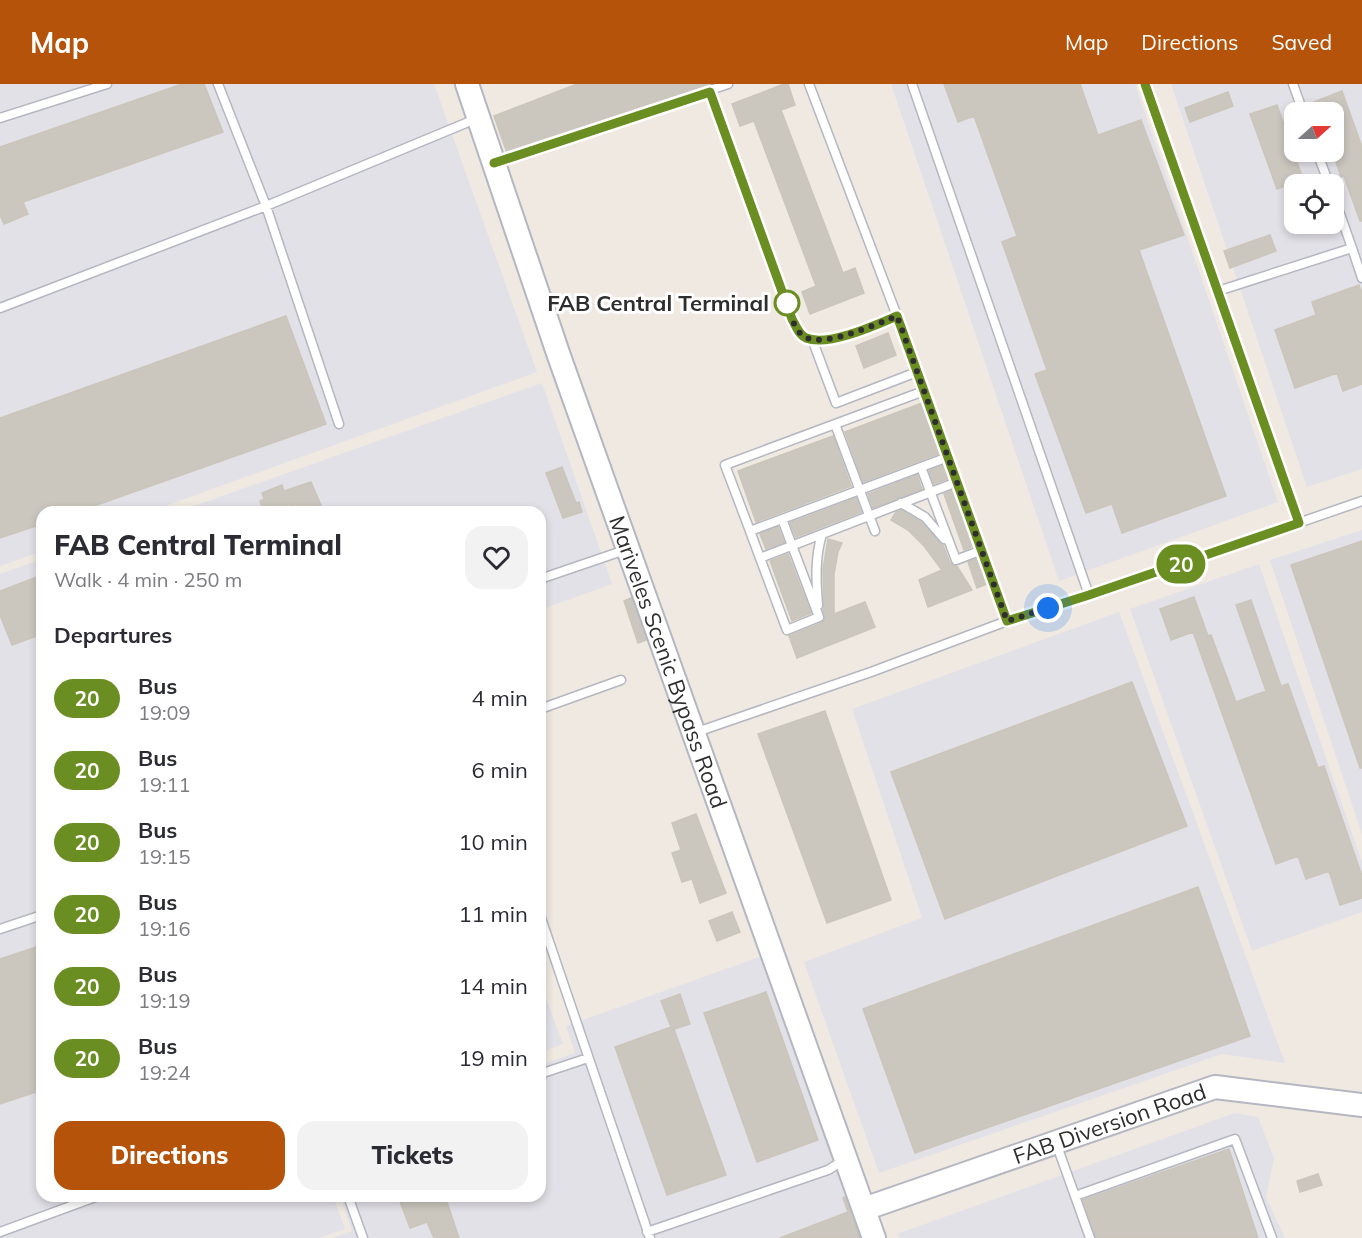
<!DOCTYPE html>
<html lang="en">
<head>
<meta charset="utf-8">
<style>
	:root { --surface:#fff; --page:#f2f2f3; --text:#2b2b33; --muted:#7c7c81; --accent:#b45309 }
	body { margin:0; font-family:Mulish,sans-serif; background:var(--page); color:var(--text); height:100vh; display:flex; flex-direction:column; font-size:22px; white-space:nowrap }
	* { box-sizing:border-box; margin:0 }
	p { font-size:20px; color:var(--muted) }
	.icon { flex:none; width:33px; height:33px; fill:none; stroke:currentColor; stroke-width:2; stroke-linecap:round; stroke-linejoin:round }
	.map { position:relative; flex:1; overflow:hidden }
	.drawer { position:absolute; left:36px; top:422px; width:510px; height:696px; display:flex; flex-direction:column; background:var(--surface); border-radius:18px; box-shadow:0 3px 9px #0003 }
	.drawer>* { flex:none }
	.badge { padding:0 12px; border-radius:20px; font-size:21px; line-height:39px }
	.needle { width:39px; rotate:69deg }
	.tools { position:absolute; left:1284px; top:18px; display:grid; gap:12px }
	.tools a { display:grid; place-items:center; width:60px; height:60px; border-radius:12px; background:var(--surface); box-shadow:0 3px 9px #0003; font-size:30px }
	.you { position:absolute; width:30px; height:30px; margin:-15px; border:4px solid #fff; border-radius:50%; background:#1a73e8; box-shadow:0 0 0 9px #1a73e833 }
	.map>.badge { position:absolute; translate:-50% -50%; box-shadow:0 0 0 3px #fff }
	h2 { padding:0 18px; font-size:22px; line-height:54px }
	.round { display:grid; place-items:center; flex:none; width:63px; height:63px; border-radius:18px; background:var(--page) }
	.summary { display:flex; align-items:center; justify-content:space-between; height:102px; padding:0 18px }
	h1 { font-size:28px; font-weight:800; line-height:45px }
	.button { display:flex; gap:12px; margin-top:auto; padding:12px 18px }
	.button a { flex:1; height:69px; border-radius:18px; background:var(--accent); color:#fff; font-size:24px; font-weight:800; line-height:69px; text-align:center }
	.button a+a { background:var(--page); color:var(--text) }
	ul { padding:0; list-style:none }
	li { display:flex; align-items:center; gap:18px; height:72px; padding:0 18px }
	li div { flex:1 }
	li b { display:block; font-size:22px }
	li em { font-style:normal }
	li .badge { min-width:66px; font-weight:700; text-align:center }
	header { display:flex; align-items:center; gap:36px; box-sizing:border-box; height:84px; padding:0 30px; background:var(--accent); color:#fff }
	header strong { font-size:28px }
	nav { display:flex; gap:33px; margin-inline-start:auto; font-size:21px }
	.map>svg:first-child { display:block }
</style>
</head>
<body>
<header>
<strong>Map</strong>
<nav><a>Map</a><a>Directions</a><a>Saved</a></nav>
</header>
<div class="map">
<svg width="1362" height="1154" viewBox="0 0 1362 1154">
	<rect width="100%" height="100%" fill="#efe9e1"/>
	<path fill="#e3e1e8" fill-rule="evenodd" d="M0,0h434l103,288 -386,139 -109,1v39l-42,15z
		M891,0h244l143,418 -219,79z
		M1171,0h191v385l-55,18zM1294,28h40v40h-40zM1294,100h40v40h-40z
		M542,299l70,201 -72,26v-98h-363z
		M1362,446v304l-92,-274z
		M42,475v637h291l12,33 -26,9h-319v-664z
		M1259,480l103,298v50l-110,39 -122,-342z
		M1119,528l166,451 -63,-9 -343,119 -75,-211 118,-44 -70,-209z
		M765,871l99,283h-532l20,-7 -12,-35h200v-131l35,-12 -9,-27z
		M540,898l23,62 -23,8z
		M1235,1029l23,4 16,41 -8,39 19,41h-386l-2,-4z"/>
	<path fill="#cbc7bf" stroke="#cbc5ba" stroke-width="1.5" d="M182,0h22l19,48 -200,70 5,12 -24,10 -4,-9v-68z
		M577,0h131l-201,69 -13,-37z
		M784,0h4l7,21 -14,5 62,163 12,-5 9,25 -54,21 -8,-22 14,-6 -62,-165 -14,5 -8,-22z
		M944,0h136l18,51 43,-15 43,115 -45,15 87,246 -104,37 -10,-29 -26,9 -51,-139 12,-4 -45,-128 15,-6 -43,-120 -16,6z
		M1342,7l20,56v74h-2l-16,-45 -3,1 -7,-21v-44h-16l-4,-10z
		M1228,8l5,14 -43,16 -5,-14z
		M1277,21l26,74 -26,10 -27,-75z
		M1270,151l6,16 -46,17 -6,-17z
		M1359,201l3,8v91l-19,7 -6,-18 -42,15 -20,-58 41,-15 -4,-13z
		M286,232l40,108 -249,88h-35v12l-42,14v-120z
		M888,249l8,22 -32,13 -8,-22z
		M922,319l18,50 -77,29 -18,-50z
		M833,352l18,50 -95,36 -18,-51z
		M944,381l5,13 -15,6 -5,-13z
		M562,383l14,36 3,-1 3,10 -19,6 -17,-45z
		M917,391l5,14 -49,19 -5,-14z
		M311,398l10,23 -16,7h-12l-3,-8 -20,8h-6l-4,-11 4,-2 -2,-6 20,-8 2,6z
		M953,406l20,56 -9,4 -20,-56z
		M856,414l5,14 -65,25 -6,-14z
		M901,426l20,12 22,23 7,18 7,3 15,24 -44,17 -9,-27 23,-10 -18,-24 -16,-16 -17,-10 5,-8z
		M778,443l6,15 -18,7 -6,-15z
		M828,455l14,4 -4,9 -4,22v40l31,-12 10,25 -78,31 -8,-22 32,-13 4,-4 -2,-10 1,-4 -1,-36z
		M1362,457v227h-2l-69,-203z
		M788,470l23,59 -19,8 -22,-60z
		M978,474l9,26 -10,4 -9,-26z
		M42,491v59l-30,11 -12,-30v-24z
		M1194,513l14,39 3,-1 25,67 30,-11 -30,-86 15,-5 30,86 7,-2 30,84 6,-2 38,110v22l-22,7 -11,-34 -23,8 -8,-23 -22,8 -83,-232 -22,8 -11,-31z
		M631,514l15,42 -8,3 -14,-42z
		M1132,598l55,144 -242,93 -54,-147z
		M825,627l66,189 -64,23 -69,-189z
		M696,730l30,79 -26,10 -8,-24 -10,3 -10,-29 9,-3 -9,-27z
		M1198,803l52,149 -335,117 -52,-144z
		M732,828l8,20 -23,9 -8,-20z
		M42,861v145l-42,14v-145z
		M766,908l52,148 -61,22 -53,-149z
		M680,910l10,30 -16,5 52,146 -59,20 -52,-148 56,-20 -10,-26z
		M1229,1065l29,89h-162l-13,-38z
		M1318,1090l4,11 -22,7 -3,-11z
		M398,1112h47l14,42h-25l-7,-16 -17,6z
		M845,1113l15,41h-80l68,-26 -5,-14z"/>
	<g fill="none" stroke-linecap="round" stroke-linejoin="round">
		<g stroke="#b4b7c1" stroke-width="11">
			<path id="service" d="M218,0l48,122 73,218
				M809,0l88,232 110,305
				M912,0l177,511
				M1145,0l154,439
				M1293,0l10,28
				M710,8l82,227c4,7 7,16 14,19 21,9 70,-13 91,-22
				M0,34l107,-34
				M1317,68l12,32
				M496,79l232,-79
				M1352,164l10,30
				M1218,207l134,-43 -18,-51
				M0,224l266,-102 212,-88
				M812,255l24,64 81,-31
				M924,307l-199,74 25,66 198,-74
				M835,340l40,107
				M921,383l35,93
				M901,419l24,14 19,22
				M750,447l10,27 197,-76
				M760,474l27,72 32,-13 -37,-98
				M956,476l26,-10
				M540,495l88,-30
				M818,521c-2,-25 -3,-48 4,-71
				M540,625l81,-29
				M694,649l177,-61 136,-51 82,-26 273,-94
				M540,831l110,323
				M0,845l42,-14
				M540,990l48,-16
				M1056,1059l34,95
				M348,1112l15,42
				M1075,1112l160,-57 37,99
				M0,1148l98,-36
				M647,1148l181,-62 16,-10"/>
		</g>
		<g stroke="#b4b7c1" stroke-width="26">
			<g id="secondary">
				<path id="s1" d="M467,0l92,272 315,882"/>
				<path id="s2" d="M864,1125l351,-122 147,18"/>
			</g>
		</g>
		<use href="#service" stroke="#fff" stroke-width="8"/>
		<use href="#secondary" stroke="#fff" stroke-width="22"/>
	</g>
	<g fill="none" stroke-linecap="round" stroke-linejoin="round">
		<g stroke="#fff" stroke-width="14">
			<path id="line" d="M494,79l216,-71 82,227c4,7 7,16 14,19 22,9 70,-13 91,-22l110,305 82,-26 210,-72 -154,-439"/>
		</g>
		<use href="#line" stroke="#6b8e23" stroke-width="9"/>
		<path stroke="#2e2e2e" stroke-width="6" stroke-dasharray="0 10.8" d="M787,219c3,10 7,26 16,33 19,13 74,-12 94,-20l110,305 41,-13"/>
	</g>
	<circle fill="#fff" stroke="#6b8e23" stroke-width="3" cx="787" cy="219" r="12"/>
	<g text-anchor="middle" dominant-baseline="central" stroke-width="6" stroke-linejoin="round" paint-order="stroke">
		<g font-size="22" font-weight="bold" fill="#2e2e2e" stroke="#fff" text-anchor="end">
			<text x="769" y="219">FAB Central Terminal</text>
		</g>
		<g font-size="22" fill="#2e2e2e" stroke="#fff">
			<text stroke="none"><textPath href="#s1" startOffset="612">Mariveles Scenic Bypass Road</textPath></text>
			<text stroke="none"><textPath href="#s2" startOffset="260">FAB Diversion Road</textPath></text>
		</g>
	</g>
</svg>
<div class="tools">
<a><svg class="needle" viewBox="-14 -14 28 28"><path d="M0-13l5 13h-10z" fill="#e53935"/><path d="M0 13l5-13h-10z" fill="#7c7c81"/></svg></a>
<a><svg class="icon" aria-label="locate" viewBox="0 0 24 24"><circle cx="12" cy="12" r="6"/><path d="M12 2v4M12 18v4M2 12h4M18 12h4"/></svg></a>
</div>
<div class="you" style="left:1048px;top:524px"></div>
<b class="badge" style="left:1181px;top:480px;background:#6b8e23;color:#fff">20</b>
<section class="drawer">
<div class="summary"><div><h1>FAB Central Terminal</h1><p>Walk · 4 min · 250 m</p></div><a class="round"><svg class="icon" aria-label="heart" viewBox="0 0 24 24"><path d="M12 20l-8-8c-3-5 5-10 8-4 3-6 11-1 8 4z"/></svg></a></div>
<h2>Departures</h2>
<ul>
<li><span class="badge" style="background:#6b8e23;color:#fff">20</span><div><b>Bus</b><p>19:09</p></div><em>4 min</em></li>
<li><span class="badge" style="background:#6b8e23;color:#fff">20</span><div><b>Bus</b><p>19:11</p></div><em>6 min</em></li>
<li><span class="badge" style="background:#6b8e23;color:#fff">20</span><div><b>Bus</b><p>19:15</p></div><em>10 min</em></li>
<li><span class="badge" style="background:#6b8e23;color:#fff">20</span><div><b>Bus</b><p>19:16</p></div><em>11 min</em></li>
<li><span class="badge" style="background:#6b8e23;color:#fff">20</span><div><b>Bus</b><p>19:19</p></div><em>14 min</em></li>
<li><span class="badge" style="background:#6b8e23;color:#fff">20</span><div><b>Bus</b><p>19:24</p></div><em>19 min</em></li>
</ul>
<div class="button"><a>Directions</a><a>Tickets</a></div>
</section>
</div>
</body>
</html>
